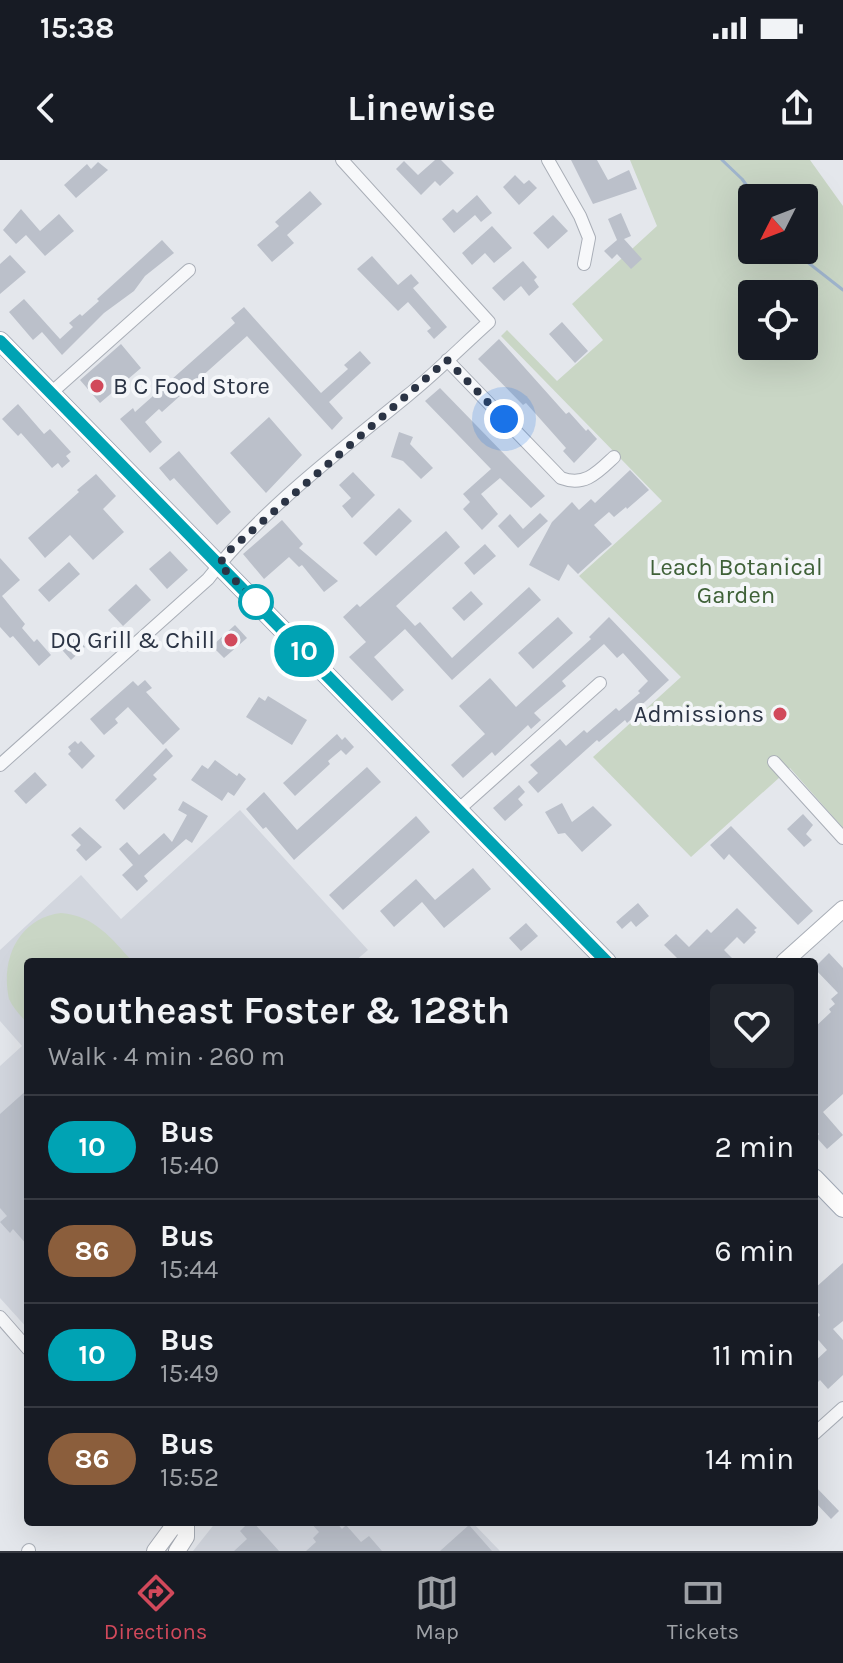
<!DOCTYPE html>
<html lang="en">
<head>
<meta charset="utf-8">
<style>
	:root { --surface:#171b24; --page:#20242c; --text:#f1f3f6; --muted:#9ea1a6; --line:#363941; --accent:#d1495b }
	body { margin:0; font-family:Karla,sans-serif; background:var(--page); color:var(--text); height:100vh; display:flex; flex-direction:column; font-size:30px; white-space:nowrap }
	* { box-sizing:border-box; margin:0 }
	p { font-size:26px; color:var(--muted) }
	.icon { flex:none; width:44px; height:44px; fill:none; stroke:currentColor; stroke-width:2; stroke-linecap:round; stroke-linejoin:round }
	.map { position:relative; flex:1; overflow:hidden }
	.side { position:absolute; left:24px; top:798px; width:794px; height:568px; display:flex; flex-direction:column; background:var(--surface); border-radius:8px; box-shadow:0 8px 32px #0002 }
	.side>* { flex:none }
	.badge { padding:0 16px; border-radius:26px; font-size:28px; line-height:52px }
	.needle { width:52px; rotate:228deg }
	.fabs { position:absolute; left:738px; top:24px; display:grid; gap:16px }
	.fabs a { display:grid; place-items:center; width:80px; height:80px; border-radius:8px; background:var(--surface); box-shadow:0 8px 32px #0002; font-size:40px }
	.you { position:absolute; width:40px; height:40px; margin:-20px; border:6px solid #fff; border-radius:50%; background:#1a73e8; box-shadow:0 0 0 12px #1a73e833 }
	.map>.badge { position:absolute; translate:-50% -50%; box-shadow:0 0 0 4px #fff }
	.round { display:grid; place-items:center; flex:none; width:84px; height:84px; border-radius:8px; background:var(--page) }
	.summary { display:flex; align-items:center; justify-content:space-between; height:136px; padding:0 24px }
	h1 { font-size:38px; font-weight:700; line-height:60px }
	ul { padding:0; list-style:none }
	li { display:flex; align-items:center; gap:24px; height:104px; padding:0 24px; border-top:2px solid var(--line) }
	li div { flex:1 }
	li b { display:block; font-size:30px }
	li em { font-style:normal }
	li .badge { min-width:88px; font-weight:700; text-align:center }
	.status { display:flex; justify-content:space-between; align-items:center; height:56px; padding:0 40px; background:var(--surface); direction:ltr }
	.status svg { height:22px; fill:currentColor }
	header { display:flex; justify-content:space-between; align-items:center; height:104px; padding:0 24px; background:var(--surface); font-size:36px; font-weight:700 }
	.tabs { display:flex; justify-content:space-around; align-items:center; height:112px; border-top:2px solid var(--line); background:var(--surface); font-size:22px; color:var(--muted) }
	.tabs a { display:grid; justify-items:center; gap:4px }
	.tabs .current { color:var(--accent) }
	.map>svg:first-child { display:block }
</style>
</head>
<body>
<div class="status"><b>15:38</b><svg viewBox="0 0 49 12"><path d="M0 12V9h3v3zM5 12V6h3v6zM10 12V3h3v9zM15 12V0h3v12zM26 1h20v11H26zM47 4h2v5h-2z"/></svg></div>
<header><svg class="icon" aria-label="back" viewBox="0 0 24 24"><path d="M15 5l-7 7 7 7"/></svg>Linewise<svg class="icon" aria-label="share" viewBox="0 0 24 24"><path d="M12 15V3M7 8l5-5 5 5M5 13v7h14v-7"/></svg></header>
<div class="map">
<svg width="843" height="1391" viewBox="0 0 843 1391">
	<rect width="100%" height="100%" fill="#e4e7ec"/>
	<path fill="#d2d6de" d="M240,650l128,140 -14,12h-326v367l-28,-31v-232l22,-20 -22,-25v-71l81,-75 40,44z
		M216,1362h256l28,29h-307z"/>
	<path fill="#c9d6c5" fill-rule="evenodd" d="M630,0h180l33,46v622l-53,-60 -99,89 -98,-100 88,-80 -102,-101 83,-75 -161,-165 6,-6 50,51 46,-41 -31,-36 85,-78zM752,38h52v52h-52zM752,134h52v52h-52z
		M61,753c34,3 50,25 72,49h-105v62c-7,-8 -15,-16 -19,-25 -9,-40 10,-81 52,-86z"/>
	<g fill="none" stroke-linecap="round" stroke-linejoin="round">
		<path stroke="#9fb4cc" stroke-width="3" d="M722,0l20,19 14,19
			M792,90l51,40"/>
	</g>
	<path fill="#bbc0ca" d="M435,0h6l13,13 -14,13 -5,-5 -14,14 -25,-26 8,-8 14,14z
		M571,0h26l11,20 21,-10 8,19 -44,15z
		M98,2l10,8 -32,28 -12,-13 23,-21 4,5z
		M515,15l9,9 5,-4 8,8 -18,17 -16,-18z
		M310,31l12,13 -35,31 7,8 -22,19 -15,-17 22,-19 -4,-4z
		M477,35l15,18 -11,9 -6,-7 -21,18 -12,-14 11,-10 4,4z
		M21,49l19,22 19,-17 15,17 -29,25 -19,-21 -10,9 -13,-14z
		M621,53l10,23 -7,3 18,20 -11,10 -14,-15 -5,5 -8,-8 13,-11 -9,-21z
		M553,55l15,16 -20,18 -15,-16z
		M492,66l20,22 -18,15 -9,-10 -13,12 -10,-12z
		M162,80l12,13 -29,23 -11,15 -30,22 -42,42 -20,-23 -9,8 -24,-28 15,-13 36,40 13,-12 -4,-4 11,-9 2,2 17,-15 -2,-2z
		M10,95l16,17 -26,22v-30z
		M372,96l26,29 13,-11 8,9 -6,5 34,39 -13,12 -7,-8 4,-3 -23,-26 -10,9 -41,-42z
		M523,101l14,16 -3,3 5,7 -10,9 -8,-10 -17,15 -12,-13z
		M244,147l77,86 27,-24 -4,-4 16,-14 11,12 -42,39 14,16 -11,12 -85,-94 -85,76 -3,-3 -14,13 17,20 -12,11 -30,-34 13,-11 2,4 100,-89 -4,-5z
		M562,162l26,29 -13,12 -26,-29z
		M499,179l67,75 3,-2 17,19 2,-2 9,10 -23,24 -11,-12 3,-3 -40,-45 -3,2 -45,-46z
		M121,184l20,24 -41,35 -20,-23z
		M440,228l105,108 -14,12 -31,-30 -19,16 17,20 -16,16 -19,-21 7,-7 -7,-8 28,-25 -66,-68z
		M18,244l26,30 6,-5 21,23 -5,4 4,5 -8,7 -4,-5 -6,5 -31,-35 -3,3 -16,-17z
		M269,257l33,38 -36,38 -36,-40z
		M399,272l14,5 -3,7 23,24 -12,11 -18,-18 -12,-4z
		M179,291l52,61 -14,13 -43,-47 -4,3 -11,-13z
		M630,310l19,20 -22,19 -1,-2 -12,10 -5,-5 -15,13 18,19 -12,10 -22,20 -10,-10 -9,17 -30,-16 23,-43 20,-20 7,8 12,-11 4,4z
		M353,312l22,23 -23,23 -10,-12 9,-8 -12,-13z
		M96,314l20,22 -13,13 21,23 -31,28 -23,-25 -25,23 -17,-20 51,-46 -2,-2z
		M399,348l13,13 -36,35 -13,-13z
		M540,353l8,8 -30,27 -20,-22 12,-12 13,15z
		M282,360l21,24 -4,4 39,33 -14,11 -22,-27 -3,2 -10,-10 -25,22 -21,-25z
		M446,371l14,16 -64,59 19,20 5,-4 32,36 77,-71 12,13 -89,80 -47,-51 -31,28 30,33 -12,11 -43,-44 17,-15 -23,-25 14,-13 3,3z
		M485,384l11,12 -22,19 -10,-12z
		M170,391l18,19 -21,19 -18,-20z
		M0,398l20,22 -18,16 23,28 -3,4 12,14 3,-3 14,16 -12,11 -26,-30 -3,2 -10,-11z
		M69,402l11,12 -31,28 -11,-12z
		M136,424l15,16 -28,26 -15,-16z
		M471,431l12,13 -19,17 -12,-13z
		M558,457l15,16 -40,36 -15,-16z
		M609,457l60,63 -34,31 2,3 -10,9 -2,-3 -26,22 -2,-2 -59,53 -10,-11 10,-9 -8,-8 30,-26 6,7 18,-16 3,3 29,-25 3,3 21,-18 -2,-2 10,-10 -25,-28 -6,5 -13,-14 -42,37 4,5 -32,27 7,7 -10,9 -3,-4 -33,31 -3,-4 -29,26 -12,-13 34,-31 -26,-28 31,-28 26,29 75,-68 -2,-2z
		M235,465l12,13 -23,20 -12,-12z
		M71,470l14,17 -14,13 -15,-17z
		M145,520l7,8 -6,4 34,37 -17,16 -35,-38 -13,12 3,4 -14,12 -14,-16 43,-38 5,5z
		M268,536l39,24 -15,25 -46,-28 13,-20 6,4z
		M337,574l5,6 3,-3 9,10 -8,8 -5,-5 -13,11 2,3 -35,32 -12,-13z
		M75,581l3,3 3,-3 14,15 -13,13 -14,-15 3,-3 -3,-4z
		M166,588l7,8 -20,19 4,4 -33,31 -9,-10z
		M215,600l22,16 2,-3 7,6 -12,17 -6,-4 -6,9 -31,-21 11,-15 6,4z
		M367,607l14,15 -87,78 -28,-33 -3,2 -17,-20 18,-17 33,38z
		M35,612l12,13 -21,19 -12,-13z
		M519,625l6,7 -7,7 5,6 -18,16 -12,-13z
		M183,641l25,15 -16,27 -6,-4 -23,20 -19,17 4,5 -11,10 -15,-16 11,-10 -14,-16 8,-7 12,13 25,-22 8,9 15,-27 -9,-5z
		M562,643l10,19 21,-16 19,19 -30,27 -17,-19 -7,1 -13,-22z
		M803,654l10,11 -7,9 6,6 -8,7 -17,-18z
		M416,656l14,16 -87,78 -14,-15z
		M731,666l82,85 -15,14 -69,-71 -5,6 -14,-15z
		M80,667l22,20 -16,14 -10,-11 5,-5 -10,-10z
		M473,708l18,21 -47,39 -22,-26 -28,25 -14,-16 36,-32 19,21z
		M638,743l11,13 -13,11 -5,-6 -9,8 -6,-7z
		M737,748l20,20 -3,2 2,2 -12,12 -7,-7 -13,13 12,12h-55l-17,-17 12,-11 13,13 18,-18 4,4z
		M526,763l12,13 -17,15 -12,-13z
		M829,793l14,15v126l-20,18 20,23 -16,14 -11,-12 3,-3 -5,-5v-101l17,-16 -2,-3 6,-5 -4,-5 7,-6 -24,-25z
		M28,929v157l-15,-17 -3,4 -10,-11 7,-6 -7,-8v-94z
		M843,1103v58l-10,8 10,11v35l-15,14 -8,-9 -6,6v-24l13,-12 -13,-15v-14l6,-6 -6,-7v-19z
		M814,1325l25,26 -8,8 -17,-18z
		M249,1362h4l26,29h-45l13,-12 -7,-8z
		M310,1362h26l6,7 4,-4 15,17 8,-6 13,15h-76l10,-9 -3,-4 6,-6z
		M469,1365l23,26h-52z"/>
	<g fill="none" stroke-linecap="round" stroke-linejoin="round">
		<g stroke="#a9aeb7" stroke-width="14">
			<path id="street" d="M548,0l32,56 9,22 -5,26
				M447,200l114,118c24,9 37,-6 53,-21
				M51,233l138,-123
				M774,602l69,76
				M0,605l208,-186c53,-69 132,-128 199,-183 29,-23 55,-50 82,-74l-147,-162
				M458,650l142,-127
				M0,1157l28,32
				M814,1274l29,-26
				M28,1391l1,-1"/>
		</g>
		<g stroke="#a9aeb7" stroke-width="18">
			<path id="secondary" d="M784,802l59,-53
				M155,1391l17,-23 15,-6
				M177,1391l9,-14v-14"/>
		</g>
		<g stroke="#a3abb8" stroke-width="20">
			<path id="primary" d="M0,181l607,621
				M814,1018l29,30"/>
		</g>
		<use href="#street" stroke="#f7f8fa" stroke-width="12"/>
		<use href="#secondary" stroke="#fff" stroke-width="16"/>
		<use href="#primary" stroke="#fff" stroke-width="18"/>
	</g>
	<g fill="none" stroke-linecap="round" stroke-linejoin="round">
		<g stroke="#fff" stroke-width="18">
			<path id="line" d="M0,181l607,621"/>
		</g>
		<use href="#line" stroke="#00a3b4" stroke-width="12"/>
		<path stroke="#2b3445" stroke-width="8" stroke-dasharray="0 14.4" d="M256,442l-37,-38 11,-14 217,-190 57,59"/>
	</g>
	<g fill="#d1495b" stroke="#f4f6f9" stroke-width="3">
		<circle cx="97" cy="226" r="8"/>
		<circle cx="231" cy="480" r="8"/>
		<circle cx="780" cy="554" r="8"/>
	</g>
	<circle fill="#fff" stroke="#00a3b4" stroke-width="4" cx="256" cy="442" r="16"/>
	<g text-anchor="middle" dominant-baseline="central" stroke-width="8" stroke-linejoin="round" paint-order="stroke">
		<g font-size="24" fill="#2b3445" stroke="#f4f6f9" text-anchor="end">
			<text x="113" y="226" text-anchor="start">B C Food Store</text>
			<text x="215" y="480">DQ Grill &amp; Chill</text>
			<text x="764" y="554">Admissions</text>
		</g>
		<g font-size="24" fill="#3f6138" stroke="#f4f6f9">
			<text x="736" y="407">Leach Botanical<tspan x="736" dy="28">Garden</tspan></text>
		</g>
	</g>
</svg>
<div class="fabs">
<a><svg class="needle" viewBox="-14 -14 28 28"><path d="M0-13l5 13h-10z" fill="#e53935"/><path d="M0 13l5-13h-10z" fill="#9ea1a6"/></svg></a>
<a><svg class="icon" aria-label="locate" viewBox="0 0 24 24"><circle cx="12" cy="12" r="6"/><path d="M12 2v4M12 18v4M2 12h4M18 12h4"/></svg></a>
</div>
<div class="you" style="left:504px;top:259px"></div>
<b class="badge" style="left:304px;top:491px;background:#00a3b4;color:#fff">10</b>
<section class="side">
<div class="summary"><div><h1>Southeast Foster &amp; 128th</h1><p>Walk · 4 min · 260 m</p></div><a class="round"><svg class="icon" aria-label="heart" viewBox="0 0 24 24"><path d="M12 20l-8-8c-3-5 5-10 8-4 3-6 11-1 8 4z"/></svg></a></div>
<ul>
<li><span class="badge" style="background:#00a3b4;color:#fff">10</span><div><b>Bus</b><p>15:40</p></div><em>2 min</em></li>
<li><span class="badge" style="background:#8b5e3c;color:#fff">86</span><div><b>Bus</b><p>15:44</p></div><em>6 min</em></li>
<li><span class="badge" style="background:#00a3b4;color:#fff">10</span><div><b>Bus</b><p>15:49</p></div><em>11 min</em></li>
<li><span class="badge" style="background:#8b5e3c;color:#fff">86</span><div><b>Bus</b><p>15:52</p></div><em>14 min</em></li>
</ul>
</section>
</div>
<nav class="tabs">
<a class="current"><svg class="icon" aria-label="directions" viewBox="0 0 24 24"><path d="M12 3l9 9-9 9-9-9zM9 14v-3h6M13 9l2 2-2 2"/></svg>Directions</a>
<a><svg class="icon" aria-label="map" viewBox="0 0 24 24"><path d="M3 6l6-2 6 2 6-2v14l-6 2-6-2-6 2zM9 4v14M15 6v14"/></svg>Map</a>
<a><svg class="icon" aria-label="tickets" viewBox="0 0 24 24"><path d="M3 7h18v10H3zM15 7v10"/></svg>Tickets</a>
</nav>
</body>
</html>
